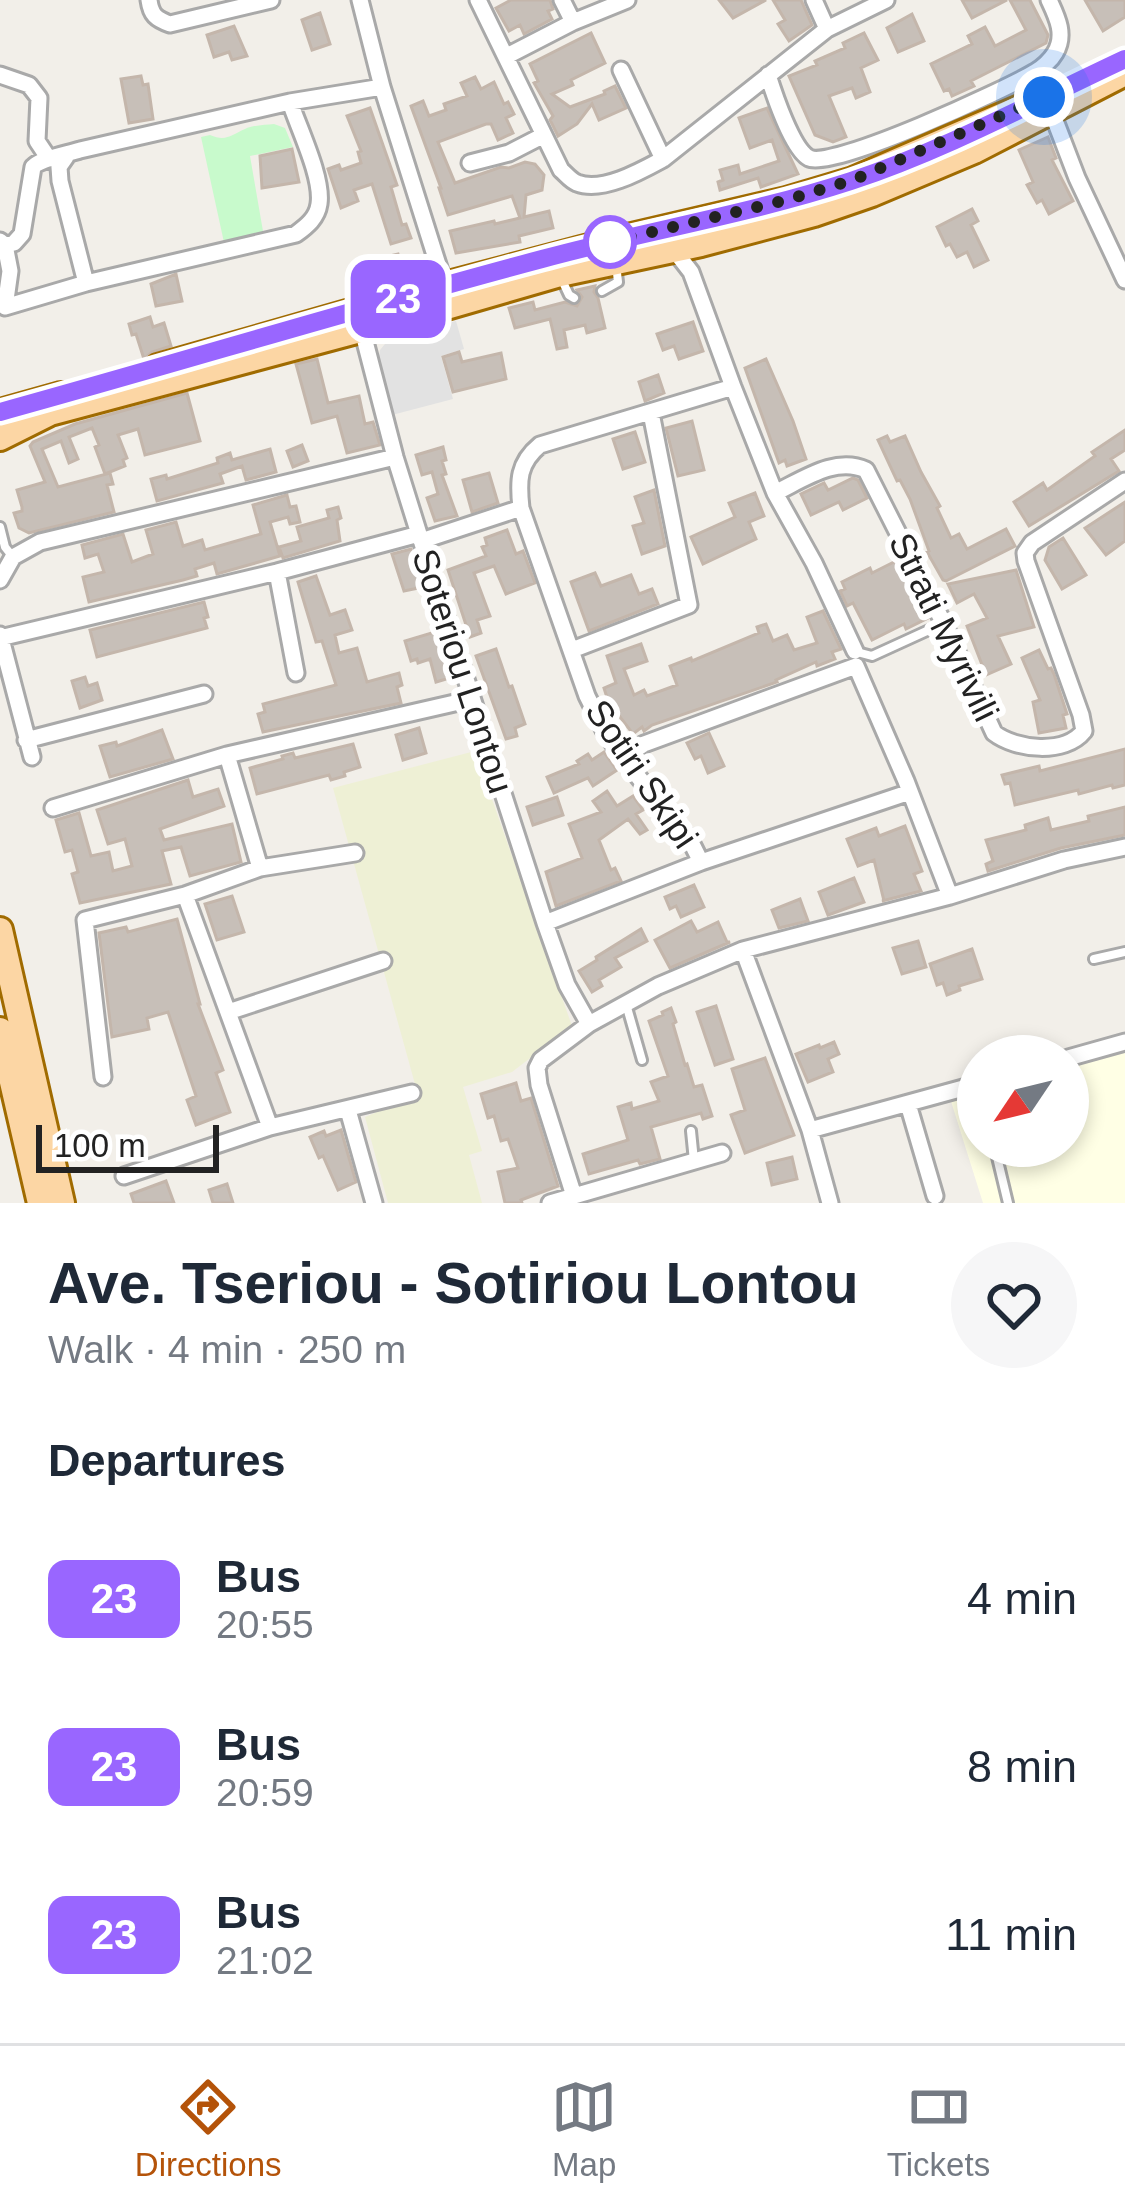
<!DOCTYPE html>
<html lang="en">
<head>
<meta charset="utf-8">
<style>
	:root { --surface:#fff; --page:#f6f6f7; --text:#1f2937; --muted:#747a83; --line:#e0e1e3; --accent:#b45309 }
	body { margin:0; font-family:Helvetica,sans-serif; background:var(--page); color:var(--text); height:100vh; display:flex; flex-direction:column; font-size:45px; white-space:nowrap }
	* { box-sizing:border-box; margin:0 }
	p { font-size:39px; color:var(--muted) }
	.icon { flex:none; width:66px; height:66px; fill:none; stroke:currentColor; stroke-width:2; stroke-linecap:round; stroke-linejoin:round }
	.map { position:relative; height:1203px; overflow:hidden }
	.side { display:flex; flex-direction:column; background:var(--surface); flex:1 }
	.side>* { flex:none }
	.badge { padding:0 24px; border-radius:18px; font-size:42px; line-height:78px }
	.needle { width:78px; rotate:235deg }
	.fabs { position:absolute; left:957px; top:1035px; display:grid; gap:24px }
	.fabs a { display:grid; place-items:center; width:132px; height:132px; border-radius:50%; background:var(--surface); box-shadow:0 6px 18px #0003; font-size:60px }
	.scale { position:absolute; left:36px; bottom:30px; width:183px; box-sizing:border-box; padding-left:12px; border:6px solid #222; border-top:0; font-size:33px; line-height:42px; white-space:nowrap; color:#222; -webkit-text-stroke:9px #fff; paint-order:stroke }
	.you { position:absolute; width:60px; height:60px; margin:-30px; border:9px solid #fff; border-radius:50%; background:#1a73e8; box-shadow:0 0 0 18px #1a73e833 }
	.map>.badge { position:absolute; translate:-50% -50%; box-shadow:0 0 0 6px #fff }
	h2 { padding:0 48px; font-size:45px; line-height:108px }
	.round { display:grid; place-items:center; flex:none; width:126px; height:126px; border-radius:63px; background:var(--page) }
	.headline { display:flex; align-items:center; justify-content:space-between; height:204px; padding:0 48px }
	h1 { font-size:57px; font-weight:700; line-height:90px }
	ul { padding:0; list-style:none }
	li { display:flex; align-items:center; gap:36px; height:168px; padding:0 48px }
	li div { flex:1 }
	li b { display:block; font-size:45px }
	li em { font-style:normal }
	li .badge { min-width:132px; font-weight:700; text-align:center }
	.dock { display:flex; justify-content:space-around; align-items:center; height:168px; border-top:3px solid var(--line); background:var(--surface); font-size:33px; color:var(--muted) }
	.dock a { display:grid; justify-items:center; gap:6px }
	.dock .active { color:var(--accent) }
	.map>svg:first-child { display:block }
</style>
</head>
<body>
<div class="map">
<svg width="1125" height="1203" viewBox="0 0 1125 1203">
	<rect width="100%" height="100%" fill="#f2efe9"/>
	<path fill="#ffffe5" d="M1125,1044v159h-142l-34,-108 29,-9v60h90v-85z"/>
	<path fill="#eef0d5" d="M475,751l97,275 -60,46 -49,15 19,64 -13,4 13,48h-94l-23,-86 53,-22 -85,-307z"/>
	<path fill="#c8facc" d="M274,124l11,4 8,19 -43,9 14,81 -39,10 -24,-110 9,-2c16,7 21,0 35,-6 8,-4 20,-4 29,-5z"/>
	<path fill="#e2e2e2" d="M456,321l8,28 -23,7 12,43 -61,16 -14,-52 2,-13 10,-12z"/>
	<path fill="#c7bfb8" stroke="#c4b6ab" stroke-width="3" d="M511,0h39l3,9 -5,2 4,8 -28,15 -4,-9 -11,6 -13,-23z
		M719,0h47l-33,18z
		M773,0h28l11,25 -23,16 -11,-17 7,-4z
		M962,0h45l-35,18z
		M1010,0h20l18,35 -2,8 -75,38 3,5 -22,10 -3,-7 -5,2 -13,-27 41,-20 -4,-8 17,-9 10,19 31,-16z
		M1085,0h40v17l-22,14z
		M320,13l10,31 -18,6 -10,-30z
		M912,14l12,27 -26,11 -11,-24z
		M234,26l13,30 -15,4 -3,-8 -15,5 -7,-22z
		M591,33l14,30 -34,17 2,5 -21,9 18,13 35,-13 -1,-3 11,-5 11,22 -27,12 -7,-16 -15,20 -19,12 -8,-16 3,-4 -19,-33 4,-2 -8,-17z
		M864,33l14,27 -17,8 9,24 -14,6 -4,-10 -23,8 17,41 -13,5 -18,-7 -26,-59 28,-11 -2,-4 30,-13 -2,-5z
		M141,76l2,9 5,-1 5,35 -24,4 -8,-44z
		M475,77l6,12 13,-7 10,22 4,-2 6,12 -8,4 7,15 -15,7 -7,-16h-5l-48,18 17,41 46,-16 8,1 16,-6 10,2 9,11 -2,15 -16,5 -2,22 25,-6 4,17 -34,8 1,6 -64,11 -6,-22 44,-10 1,3 25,-6 -8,-22 -64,19 -9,-27h2l-30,-82 12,-5 6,15 17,-6 -2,-6 23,-8 -6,-13z
		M370,108l27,77 -6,2 11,38 4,-1 5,14 -20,6 -19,-60 -18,6 4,11 -17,7 -13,-39 11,-4 2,5 20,-7 -3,-11 3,-1 -14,-35z
		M767,108l31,66 -37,13 -3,-9 -38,12 -2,-8 5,-2 -3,-10 18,-5 2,9 39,-13 -7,-21 -22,8 -11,-30z
		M1048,137l8,21 -4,2 21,41 -24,13 -7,-14 -5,3 -10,-18 6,-3 -14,-32z
		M292,149l7,33 -37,6 -2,-32z
		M972,209l6,12 -7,4 17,35 -14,7 -7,-15 -10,5 -7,-13 -4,2 -9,-19z
		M398,254l6,19 -12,3 2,6 -27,8 -7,-27z
		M176,274l6,27 -26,5 -5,-22z
		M595,286l-1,6 4,6 7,30 -18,5 -2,-8 -21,5 3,17 -10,2 -7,-30 -35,9 -6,-20 24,-6 2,8 30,-8 12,4 5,-9 -5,-7z
		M150,317l3,10 11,-4 7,23 -19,6 -8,7 -8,-25 -4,1 -3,-11z
		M693,322l10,29 -24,8 -5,-13 -11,4 -6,-16z
		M459,352l3,10 39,-9 5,26 -53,13 -10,-35z
		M317,359l11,44 31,-7 6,28 8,-2 7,23 -33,8 -10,-37 -25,7 -16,-59z
		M766,359l27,62 13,38 -19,7 -2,-6 -6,3 -34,-95z
		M658,375l6,18 -19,8 -6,-19z
		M187,393l13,48 -55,14 -7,-26 -20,6 9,23 -4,2 2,6 -20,8 -10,-27 4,-2 -7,-17 -23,9 9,22 -9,4 -8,-22 -19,8 16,38 52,-14 3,11 -6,1 7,27 -85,21 -10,-5 -5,-15 8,-2v-4l-5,-17 28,-8 -15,-36 3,-4 42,-18z
		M692,421l12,49 -26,6 -12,-48z
		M1125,430v20l-14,9 8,12 -90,55 -15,-24 29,-19 4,7 48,-34 -3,-4z
		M635,432l10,30 -22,7 -10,-30z
		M887,436l3,6 15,-6 16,36 19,34 -3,2 14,30 8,-4 8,15 39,-20 9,17 -69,35 -3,-1 -16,-28 2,-1 -19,-52 -10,-19 -3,1 -19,-41z
		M302,445l6,16 -15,6 -6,-16z
		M443,447l3,13 -4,1 4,13 -4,1 15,41 -22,5 -8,-23 11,-4 -6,-22 -10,3 -6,-20z
		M270,449l6,23 -30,8 -4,-14 -22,8 3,9 -66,18 -6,-22 15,-4 1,4 51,-16 -1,-5 13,-5 2,7z
		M489,473l9,30 -26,9 -9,-32z
		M853,478l5,2 9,18 -24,12 -4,-8 -28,13 -10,-21 23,-11 4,7z
		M654,490l11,56 -23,8 -9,-28 11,-3 -9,-26z
		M755,493l9,23 -15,6 7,17 -53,25 -12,-27 44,-20 -6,-14z
		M287,495l3,12 6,-1 4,16 -10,2 -2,-7 -18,5 10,34 -63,18 -3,-11 -19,6 2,7 -14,4 -94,22 -6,-25 21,-5 -6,-18 -13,4 -3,-13 41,-11 9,28 21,-8 -7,-24 30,-8 7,24 19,-6 3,10 56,-16 -8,-29z
		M1125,502v39l-19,14 -21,-27z
		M338,507l3,11 -4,2 3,21 -57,17 -4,-11 22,-6 -4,-14 32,-9 -2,-8z
		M507,530l9,24 7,-3 12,32 -29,11 -12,-28 -20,7 16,43 -13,4 4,13 -11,4 -22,-67 38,-14 -4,-9 5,-2 -2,-7z
		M1063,538l23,37 -24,14 -17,-29 4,-13z
		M411,549l12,38 -19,4 -12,-37z
		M898,560l30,58 -22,11 -2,-5 -32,16 -19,-37 -6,3 -7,-15 5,-2 -3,-7 28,-14 2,5z
		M1016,570l18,57 -36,9 13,28 -25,11 -19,-49 20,-8 -13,-24 -17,9 -9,-19z
		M595,573l6,13 30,-11 8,19 13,-5 6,15 -69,27 -18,-49z
		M316,576l14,39 15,-5 7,20 -17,5 4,18 18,-5 10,34 32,-9 3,12 -5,2 4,16 -138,29 -5,-18 7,-2 -2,-8 73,-19 -14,-44 -6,1 -18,-60z
		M204,602l4,15 -4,1 3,10 -110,29 -7,-27z
		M823,611l18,38 -9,3 3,7 -18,7 -1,-4 -40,18 1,2 -125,43 -8,6 -2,-4 -9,7 -19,-25 -3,1 -7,-22 12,-5 -9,-27 34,-12 6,17 -23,8 10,26 10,-5 3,6 30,-11 -7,-19 21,-8 1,3 67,-28 -2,-6 9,-3 7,17 14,-6 7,15 23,-7 -10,-26z
		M438,631l15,46 -17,5 -6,-23 -12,4 -1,-4 -6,2 -6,-20z
		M496,649l13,38 3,-1 13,38 -10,4 2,8 -11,3 -30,-83z
		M1039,650l9,19 3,-1 3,6 13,40 -4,1 3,13 -27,5 -6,-31 7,-2 -18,-42z
		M85,677l3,9 9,-3 5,17 -22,8 -8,-27z
		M419,728l7,25 -23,7 -7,-25z
		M162,730l11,29 -63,18 -10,-31 16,-4 1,4z
		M709,733l15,33 -16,7 -7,-17 -6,3 -8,-16z
		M353,744l7,23 -16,5 1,4 -14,4 -2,-5 -72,19 -7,-26 33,-9 -1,-3 11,-3 2,5z
		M1125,749v36l-12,3 -1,-3 -33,9 -1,-4 -63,15 -5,-22 -5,1 -3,-9 37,-9 1,5z
		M604,752l13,18 -24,16 -5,-8 -34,15 -7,-16 32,-13 -2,-3 11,-7 4,6z
		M188,780l5,17 25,-8 6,17 -64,23 4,11 68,-16 9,38 -51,14 -9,-29 -19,4 9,33 -91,19 -8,-29 6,-2 -6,-22 -7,2 -9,-32 23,-7 12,43 18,-4 4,19 19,-5 -7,-27 -17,5 -11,-34z
		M607,791l10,15 16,-10 10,14 -7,4 11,16 -7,4 -12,-15 -29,21 12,30 4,-2 6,13 -65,25 -10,-34 36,-14 -13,-34 32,-12 -8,-11z
		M557,797l6,18 -30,10 -6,-18z
		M1125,807v28l-64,13 -73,23 -2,-7 7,-3 -7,-21 40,-10 -1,-5 23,-7 3,12 38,-9 -1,-5z
		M905,826l17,45 -8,3 7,17 -39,10h2l-10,-41 -16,6 -11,-27 29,-11 3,8z
		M854,878l10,24 -36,13 -9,-23z
		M694,885l10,22 -23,10 -5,-11 -6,3 -5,-12z
		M232,896l12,36 -27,8 -12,-36z
		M800,899l8,22 -29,7 -7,-18z
		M177,919l23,85h-2l25,66 -7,3 14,39 -34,13 -9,-25 9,-4 -28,-84 -21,6 2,11 -37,8 -13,-104 27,-6 2,5z
		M691,921l6,11 21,-10 9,20h3l-60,26 -15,-28z
		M641,929l6,12 -32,17 6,9 -22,13 3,6 -10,6 -13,-21 18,-11 -1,-3z
		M918,941l8,26 -24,7 -9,-26z
		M972,949l10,30 -23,7 1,4 -13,5 -4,-12 -6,2 -7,-21z
		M716,1006l17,53 -18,6 -18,-53z
		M671,1008l5,14 -3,2 12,41 2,-1 7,23 8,-2 10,31 -9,3 -2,-6 -50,14 9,32 -20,5 -2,-4 -49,14 -6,-20 45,-14 -10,-33 13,-4 1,6 27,-8 -8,-19 17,-6 -19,-55 14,-6 -1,-3z
		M834,1042l5,12 -11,5 5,13 -25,10 -12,-28 23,-9 1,3z
		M765,1058l29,77 -49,18 -14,-38 14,-5 -13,-41z
		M516,1083l5,18 10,-3 27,88 -37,14 1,3h-17l-7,-31 20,-4 -10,-29 -7,2 -7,-25 -6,2 -7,-24z
		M341,1130l15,52 -18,8 -15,-34 -4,2 -9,-21 14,-6 2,5z
		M792,1157l5,22 -25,6 -5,-22z
		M166,1181l8,22h-40l-3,-9z
		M227,1184l6,19h-20l-4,-13z"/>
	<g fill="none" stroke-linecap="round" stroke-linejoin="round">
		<g stroke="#a9a9a9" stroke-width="14">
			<path id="lane" d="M562,280l7,15 5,3
				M602,291l16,-9 -2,-18
				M0,527l5,20 8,10
				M857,652l15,4 70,-32
				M1094,959l31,-7
				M626,1004l16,56
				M691,1131l3,30
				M997,1157l11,46"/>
		</g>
		<g stroke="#a9a9a9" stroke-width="21">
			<path id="street" d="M149,0c2,15 7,19 21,24l101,-24
				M360,0l22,87 64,203
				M478,0l83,170c5,4 9,10 16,13 25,10 64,-12 86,-24l164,-130 59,-29
				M562,0l11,22
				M814,0l13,29
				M507,56l66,-34 54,-22
				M621,70l42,89
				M0,75l29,10 10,13 -2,43 12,18
				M768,75c6,19 24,74 41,83 23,12 198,-69 226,-86 7,-4 16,-12 20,-19 11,-18 2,-36 -6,-53
				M1051,110l26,68 48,102
				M66,157l-7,10 1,14 26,102
				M470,163l39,-10 33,-17
				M0,241l5,4 5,26 -5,36 81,-24 210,-49c11,-8 21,-16 23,-30 4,-26 -20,-75 -29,-102
				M5,245l9,-2 8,-9 11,-67c7,-8 35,-13 47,-17l210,-48 92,-15
				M674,250l17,22 42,115 42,106 39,70 41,88
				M361,326l34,131 24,77 126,389 22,62 22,39
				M775,493c29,-14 61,-37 91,-23l78,154 50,109c22,17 71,22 90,-2l-3,-16 -55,-154 -1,-8 7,-10 93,-62
				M421,541l100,-33
				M277,572l19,101
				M0,580l13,-23 27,-15 355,-85
				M0,635l32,122
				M0,638l277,-66 142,-38
				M572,650l117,-45 -38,-192
				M26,740l178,-46
				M227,755l33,113
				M623,758l21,-14 212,-78 50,115 44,115
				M53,808l174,-53 245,-56
				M701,862l-10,-20 -68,-84 -19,-28 -17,-34 -66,-188c-3,-27 -3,-45 19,-63l193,-58
				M185,895l85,232
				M545,923l156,-61 209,-70
				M743,950l67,180 20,73
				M228,1012l155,-51
				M1068,1058l57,-16
				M103,1077l-18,-157 100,-25 75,-27 95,-15
				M908,1104l27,92
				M348,1110l26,93
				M810,1130l168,-46
				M124,1176l146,-49 142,-34
				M574,1196l-35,-111 -2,-17 4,-8 48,-36 69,-38 85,-36 207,-54 114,-36 61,-13
				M550,1203l172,-50"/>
		</g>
		<g stroke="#a06b00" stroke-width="30">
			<path id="primary" d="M158,367l287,-82 182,-48 159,-37 67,-20 183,-79
				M0,412l61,-17
				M0,438l50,-25 400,-107 110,-32 141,-30 113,-30 58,-20 102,-43 151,-78
				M0,930l62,273
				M0,1030l40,173"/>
		</g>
		<use href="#lane" stroke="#fff" stroke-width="8"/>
		<use href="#street" stroke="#fff" stroke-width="15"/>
		<use href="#primary" stroke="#fcd6a4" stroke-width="24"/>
	</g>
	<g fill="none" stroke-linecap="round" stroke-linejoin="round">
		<g stroke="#fff" stroke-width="27">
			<path id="line" d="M0,412c181,-50 361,-105 542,-153 103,-28 208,-45 309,-78 94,-31 184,-80 274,-122"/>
		</g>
		<use href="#line" stroke="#96f" stroke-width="18"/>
		<path stroke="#222" stroke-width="12" stroke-dasharray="0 21.6" d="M610,242l176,-42 67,-20 191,-83"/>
	</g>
	<circle fill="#fff" stroke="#96f" stroke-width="6" cx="610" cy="242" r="24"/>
	<g text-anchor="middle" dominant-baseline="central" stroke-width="12" stroke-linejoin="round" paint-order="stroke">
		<g font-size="36" fill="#222" stroke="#fff">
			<text transform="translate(944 627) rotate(64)">Strati Myrivili</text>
			<text transform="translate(463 671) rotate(72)">Soteriou Lontou</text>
			<text transform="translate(642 774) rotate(56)">Sotiri Skipi</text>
		</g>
	</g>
</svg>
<div class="fabs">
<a><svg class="needle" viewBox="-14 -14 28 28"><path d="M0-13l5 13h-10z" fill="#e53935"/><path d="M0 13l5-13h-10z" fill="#747a83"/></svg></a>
</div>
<div class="scale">100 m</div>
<div class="you" style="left:1044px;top:97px"></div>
<b class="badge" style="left:398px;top:299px;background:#96f;color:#fff">23</b>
</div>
<section class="side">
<div class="headline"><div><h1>Ave. Tseriou - Sotiriou Lontou</h1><p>Walk · 4 min · 250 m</p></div><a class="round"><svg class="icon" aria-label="heart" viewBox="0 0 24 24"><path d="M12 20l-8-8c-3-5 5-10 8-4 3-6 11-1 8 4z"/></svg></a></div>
<h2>Departures</h2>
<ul>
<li><span class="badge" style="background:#96f;color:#fff">23</span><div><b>Bus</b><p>20:55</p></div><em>4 min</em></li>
<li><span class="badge" style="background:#96f;color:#fff">23</span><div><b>Bus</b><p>20:59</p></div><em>8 min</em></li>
<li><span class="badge" style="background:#96f;color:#fff">23</span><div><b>Bus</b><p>21:02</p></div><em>11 min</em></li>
</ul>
</section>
<nav class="dock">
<a class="active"><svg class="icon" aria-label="directions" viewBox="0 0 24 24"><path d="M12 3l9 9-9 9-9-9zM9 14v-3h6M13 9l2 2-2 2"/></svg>Directions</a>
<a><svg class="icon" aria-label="map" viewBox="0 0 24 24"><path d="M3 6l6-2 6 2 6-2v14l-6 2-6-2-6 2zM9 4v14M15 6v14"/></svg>Map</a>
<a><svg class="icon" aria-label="tickets" viewBox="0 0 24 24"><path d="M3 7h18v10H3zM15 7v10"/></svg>Tickets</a>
</nav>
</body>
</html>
